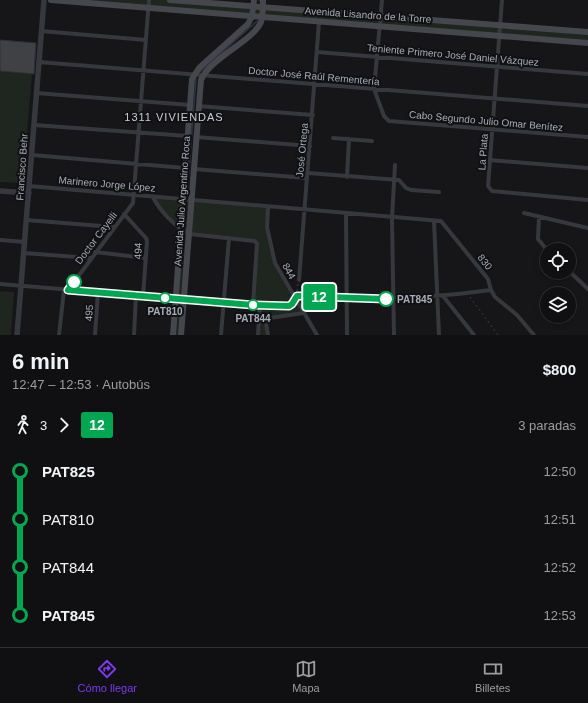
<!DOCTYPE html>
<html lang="es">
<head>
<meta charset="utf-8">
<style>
	:root { --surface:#101012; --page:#19191b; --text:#f1f3f6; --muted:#9c9d9f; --line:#303032; --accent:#7c3aed }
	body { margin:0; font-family:Helvetica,sans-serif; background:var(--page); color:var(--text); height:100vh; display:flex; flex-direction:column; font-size:15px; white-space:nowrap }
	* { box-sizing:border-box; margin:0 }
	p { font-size:13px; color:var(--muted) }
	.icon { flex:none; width:22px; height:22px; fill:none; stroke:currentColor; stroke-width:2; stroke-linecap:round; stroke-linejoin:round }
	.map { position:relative; height:335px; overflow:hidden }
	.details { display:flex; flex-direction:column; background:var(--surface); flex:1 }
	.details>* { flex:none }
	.badge { padding:0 8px; border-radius:3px; font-size:14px; line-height:26px }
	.buttons { position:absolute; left:540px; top:243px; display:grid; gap:8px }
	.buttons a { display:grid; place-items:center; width:36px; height:36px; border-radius:50%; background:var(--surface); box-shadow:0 2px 6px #0003,0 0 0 1px var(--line); font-size:20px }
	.map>.badge { position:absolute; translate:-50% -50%; box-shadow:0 0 0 2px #fff }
	.legs { display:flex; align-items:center; gap:6px; height:44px; padding:0 12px; font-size:13px }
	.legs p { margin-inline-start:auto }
	.head { display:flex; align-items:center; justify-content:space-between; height:68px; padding:0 12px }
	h1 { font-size:22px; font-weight:700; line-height:30px }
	ul { padding:0 12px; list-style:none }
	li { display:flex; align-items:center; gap:14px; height:48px; font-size:15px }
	li i { display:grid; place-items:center; width:6px; height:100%; margin:0 5px; background:currentColor }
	li i::after { content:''; width:10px; height:10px; margin:-5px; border:3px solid; border-radius:50%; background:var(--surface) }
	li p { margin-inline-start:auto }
	li:first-child i { background:linear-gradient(#0000 50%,currentColor 0) }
	li:last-child i { background:linear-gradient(currentColor 50%,#0000 0) }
	.menu { display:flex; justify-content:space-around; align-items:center; height:56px; border-top:1px solid var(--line); background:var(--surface); font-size:11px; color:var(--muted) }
	.menu a { display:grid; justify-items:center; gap:2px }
	.menu .on { color:var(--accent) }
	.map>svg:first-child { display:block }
</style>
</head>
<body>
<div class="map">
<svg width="588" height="335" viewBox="0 0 588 335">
	<rect width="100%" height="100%" fill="#161618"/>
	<path fill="#1e261f" d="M51,0h119l418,32v11z
		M0,71l32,3 -9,107 -4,2 -19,-1z
		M153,197l115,11 -1,19 8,36 28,50 -36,7 1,15h-10l2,-30h-7l4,-62 -67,-9 -9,101h-8l8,-105 -24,-26z
		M0,291l14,1 -3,43h-11z"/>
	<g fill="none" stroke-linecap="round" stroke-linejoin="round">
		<path stroke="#2c353c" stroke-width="1.5" d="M259,1v-1
			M200,72l57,-51
			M187,196l9,-117"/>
	</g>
	<path fill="#404145" stroke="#303034" d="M0,40l36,3 -2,31 -34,-3z"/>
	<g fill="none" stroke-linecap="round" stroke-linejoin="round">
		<path stroke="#3d3f44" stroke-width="1" stroke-dasharray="2 3" stroke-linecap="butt" d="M297,291l1,-7
			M470,297l28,38"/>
		<path stroke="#37383d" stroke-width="4" d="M382,0l-8,89 10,27 5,5 199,16
			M502,0l-14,186 4,5 96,9
			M41,31l105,9
			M317,52l271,22
			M39,62l549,44
			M36,93l154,12
			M198,106l115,9
			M34,125l154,11
			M196,137l114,9
			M333,138l39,3
			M32,155l153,13
			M490,160l98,8
			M194,169l113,9
			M308,173l91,7 7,8 5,2 28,2
			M347,177l2,-38
			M29,186l412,35 47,58 3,11 4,7 22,18 17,20
			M153,197c7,14 22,30 37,37l64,7 3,2 -4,62
			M268,208l-1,19 8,36 42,72
			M524,213l64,15
			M124,214l22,24 1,3 -4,55
			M346,214l1,121
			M539,217l-1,22 9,11
			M26,220l88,7
			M434,221l5,114
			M0,240l25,2
			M95,252l51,6
			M24,253l66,5
			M569,271l19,18
			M299,280l20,-258
			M0,284l253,21 36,1 3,-2 5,-8h3c64,4 127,3 191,-6
			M68,290l65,-87 16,-203
			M443,296l31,39
			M59,335l5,-45
			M95,335l3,-43
			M134,335l2,-40
			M221,335l8,-97
			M258,335l2,-31
			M268,335l-2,-12 4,-5 33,-5
			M394,335l-2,-117 3,-53"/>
		<path stroke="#37383d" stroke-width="5.5" d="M0,191l29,2
			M17,335l27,-335"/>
		<path stroke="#45474d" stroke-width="6" d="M51,0l537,43
			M170,0l418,32
			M173,335l19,-256 7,-11 49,-44 4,-8 2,-16
			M181,335l20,-255c9,-22 52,-39 60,-58 2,-7 2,-15 2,-22"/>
	</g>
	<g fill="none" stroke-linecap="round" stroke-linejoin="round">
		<g stroke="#fff" stroke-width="9">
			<path id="line-1" d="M74,282l-6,8 185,15 36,1 3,-2 5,-8h3l86,3"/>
		</g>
		<use href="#line-1" stroke="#00a651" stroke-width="6"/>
	</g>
	<g fill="#fff" stroke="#00a651" stroke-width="2">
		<circle cx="74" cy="282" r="7"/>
		<circle cx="165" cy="298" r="5"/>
		<circle cx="386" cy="299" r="7"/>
		<circle cx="253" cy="305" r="5"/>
	</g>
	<g text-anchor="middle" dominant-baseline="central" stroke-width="4" stroke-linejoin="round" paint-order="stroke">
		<g font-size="10" fill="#a8adb8" stroke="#111113">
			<text transform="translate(368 15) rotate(4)">Avenida Lisandro de la Torre</text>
			<text transform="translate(453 55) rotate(5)">Teniente Primero José Daniel Vázquez</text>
			<text transform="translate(314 76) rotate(5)">Doctor José Raúl Rementería</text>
			<text transform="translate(486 121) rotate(5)">Cabo Segundo Julio Omar Benítez</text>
			<text transform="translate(302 150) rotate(-85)">José Ortega</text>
			<text transform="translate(483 152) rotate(-86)">La Plata</text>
			<text transform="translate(22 167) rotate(-86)">Francisco Behr</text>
			<text transform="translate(107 184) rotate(5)">Marinero Jorge López</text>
			<text transform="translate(182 201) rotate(-86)">Avenida Julio Argentino Roca</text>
			<text transform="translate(96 238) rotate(-53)">Doctor Cayelli</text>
			<text transform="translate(138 251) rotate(-89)">494</text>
			<text transform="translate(485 262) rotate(52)">830</text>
			<text transform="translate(289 271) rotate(61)">844</text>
			<text transform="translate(89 313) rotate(-86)">495</text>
		</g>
		<g font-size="10" font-weight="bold" fill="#a8adb8" stroke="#111113">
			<text x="397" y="299" text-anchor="start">PAT845</text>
			<text x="165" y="311">PAT810</text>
			<text x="253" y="318">PAT844</text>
		</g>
		<g font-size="11" letter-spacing="1" fill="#c9ccd4" stroke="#111113">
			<text x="174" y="117">1311 VIVIENDAS</text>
		</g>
	</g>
</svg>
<div class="buttons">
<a><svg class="icon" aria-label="locate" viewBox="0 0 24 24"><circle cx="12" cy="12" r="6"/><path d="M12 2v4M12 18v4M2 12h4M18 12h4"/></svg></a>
<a><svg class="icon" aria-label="layers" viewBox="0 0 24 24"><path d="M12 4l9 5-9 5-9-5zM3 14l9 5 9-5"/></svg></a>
</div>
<b class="badge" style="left:319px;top:297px;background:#00a651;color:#fff">12</b>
</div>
<section class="details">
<div class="head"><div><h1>6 min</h1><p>12:47 – 12:53 · Autobús</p></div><b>$800</b></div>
<div class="legs"><svg class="icon" aria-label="walk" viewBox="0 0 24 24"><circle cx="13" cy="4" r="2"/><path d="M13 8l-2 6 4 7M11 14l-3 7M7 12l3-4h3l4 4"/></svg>3<svg class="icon" aria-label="forward" viewBox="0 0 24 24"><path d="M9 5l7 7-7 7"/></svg><b class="badge" style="background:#00a651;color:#fff">12</b><p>3 paradas</p></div>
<ul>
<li><i style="color:#00a651"></i><b>PAT825</b><p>12:50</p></li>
<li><i style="color:#00a651"></i><span>PAT810</span><p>12:51</p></li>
<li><i style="color:#00a651"></i><span>PAT844</span><p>12:52</p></li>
<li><i style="color:#00a651"></i><b>PAT845</b><p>12:53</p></li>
</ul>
</section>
<nav class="menu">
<a class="on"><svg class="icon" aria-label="directions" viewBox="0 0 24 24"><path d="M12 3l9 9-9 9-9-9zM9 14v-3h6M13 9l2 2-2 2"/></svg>Cómo llegar</a>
<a><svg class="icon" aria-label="map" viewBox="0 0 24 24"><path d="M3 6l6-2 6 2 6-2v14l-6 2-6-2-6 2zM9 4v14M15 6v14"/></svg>Mapa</a>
<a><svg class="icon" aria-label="tickets" viewBox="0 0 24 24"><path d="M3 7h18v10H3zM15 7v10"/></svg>Billetes</a>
</nav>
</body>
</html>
